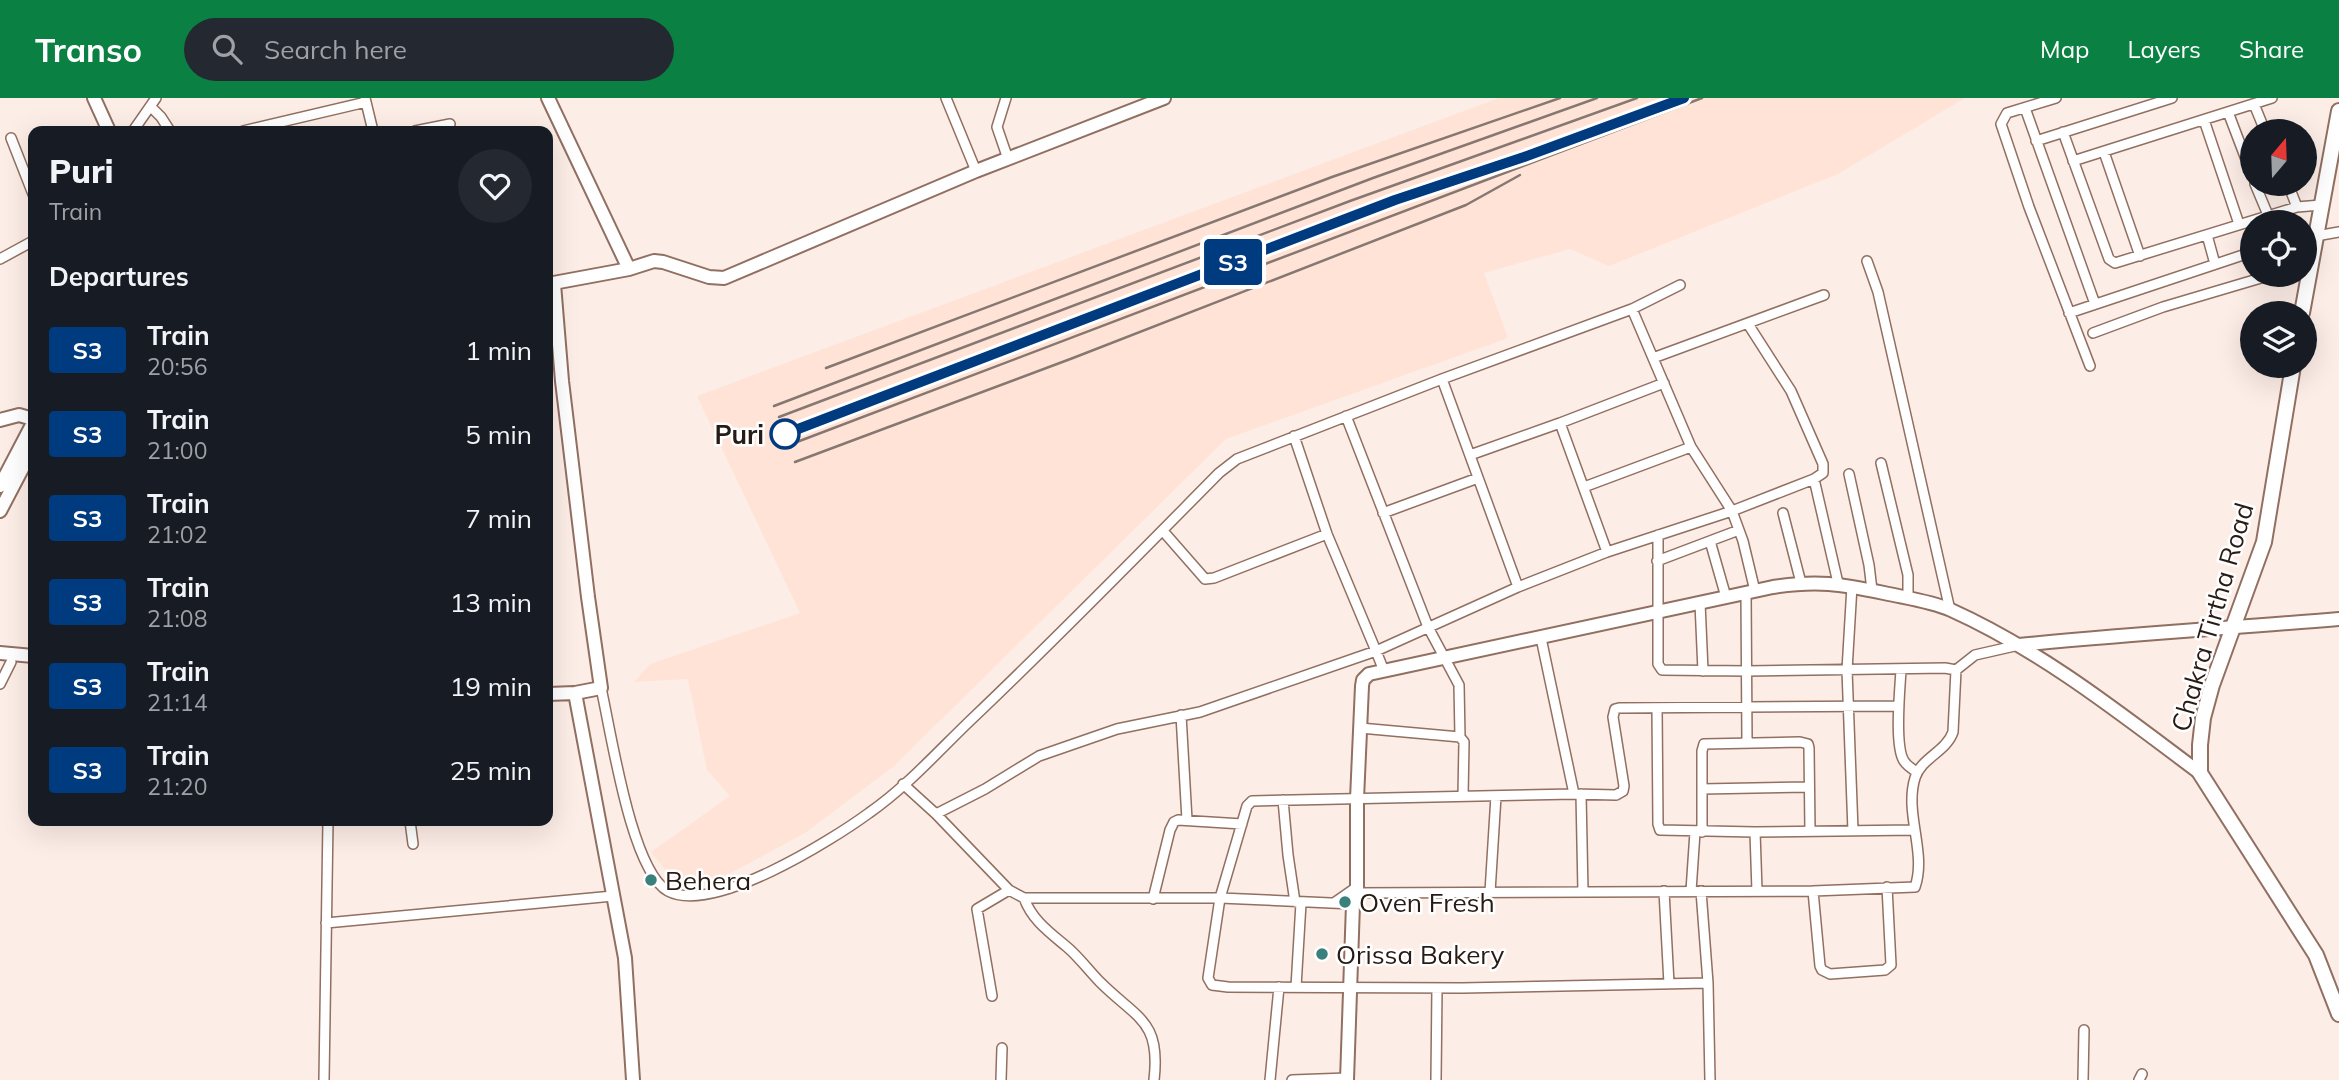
<!DOCTYPE html>
<html lang="en">
<head>
<meta charset="utf-8">
<style>
	:root { --surface:#171b24; --page:#242831; --text:#f1f3f6; --muted:#9ea1a6; --accent:#0b8043 }
	body { margin:0; font-family:Mulish,sans-serif; background:var(--page); color:var(--text); height:100vh; display:flex; flex-direction:column; font-size:26px; white-space:nowrap }
	* { box-sizing:border-box; margin:0 }
	p { font-size:23px; color:var(--muted) }
	.icon { flex:none; width:38px; height:38px; fill:none; stroke:currentColor; stroke-width:2; stroke-linecap:round; stroke-linejoin:round }
	.map { position:relative; flex:1; overflow:hidden }
	.side { position:absolute; left:28px; top:28px; width:525px; height:700px; display:flex; flex-direction:column; background:var(--surface); border-radius:14px; box-shadow:0 7px 28px #0002 }
	.side>* { flex:none }
	.badge { padding:0 14px; border-radius:5px; font-size:24px; line-height:46px }
	.needle { width:46px; rotate:19deg }
	.fabs { position:absolute; left:2240px; top:21px; display:grid; gap:14px }
	.fabs a { display:grid; place-items:center; width:77px; height:77px; border-radius:50%; background:var(--surface); box-shadow:0 7px 28px #0002; font-size:35px }
	.map>.badge { position:absolute; translate:-50% -50%; box-shadow:0 0 0 4px #fff }
	h2 { padding:0 21px; font-size:26px; line-height:63px }
	.round { display:grid; place-items:center; flex:none; width:74px; height:74px; border-radius:37px; background:var(--page) }
	.head { display:flex; align-items:center; justify-content:space-between; height:119px; padding:0 21px }
	h1 { font-size:33px; font-weight:800; line-height:52px }
	ul { padding:0; list-style:none }
	li { display:flex; align-items:center; gap:21px; height:84px; padding:0 21px }
	li div { flex:1 }
	li b { display:block; font-size:26px }
	li em { font-style:normal }
	li .badge { min-width:77px; font-weight:700; text-align:center }
	header { display:flex; align-items:center; gap:42px; box-sizing:border-box; height:98px; padding:0 35px; background:var(--accent); color:#fff }
	header strong { font-size:33px }
	nav { display:flex; gap:38px; margin-inline-start:auto; font-size:24px }
	.search { width:490px; height:63px; background:var(--page); display:flex; align-items:center; gap:18px; box-sizing:border-box; padding:0 24px; border-radius:38px; color:var(--muted); font-size:26px }
	.map>svg:first-child { display:block }
</style>
</head>
<body>
<header>
<strong>Transo</strong>
<div class="search"><svg class="icon" aria-label="search" viewBox="0 0 24 24"><circle cx="10" cy="10" r="6"/><path d="M15 15l6 6"/></svg>Search here</div>
<nav><a>Map</a><a>Layers</a><a>Share</a></nav>
</header>
<div class="map">
<svg width="2339" height="982" viewBox="0 0 2339 982">
	<rect width="100%" height="100%" fill="#fdede7"/>
	<path fill="#ffe3d7" d="M1499,0h466l-127,76 -229,92 -39,-17 -86,24 24,65 -282,101 -332,327 -89,67 -87,47 -43,2 -24,-30 79,-56 -23,-26 -19,-91 -54,3 16,-18 150,-51 -103,-217z"/>
	<g fill="none" stroke-linecap="round" stroke-linejoin="round">
		<g stroke="#916f61" stroke-width="12">
			<path id="minor" d="M365,0l8,33
				M946,0l30,73
				M1006,0l-9,29 11,32
				M2056,0l-49,15 -6,11 28,83 61,159
				M2254,6l11,27
				M151,9l10,10 9,14
				M2025,10l70,196
				M2228,14l24,63
				M2204,22l35,104
				M133,33l23,-33
				M243,33l123,-29
				M415,33l35,-7
				M2063,34l46,127 6,4 182,-56 24,-2
				M11,40l22,56
				M2036,43l136,-43
				M2104,54l36,104
				M2073,63l199,-63
				M2255,86l13,31
				M2288,86l9,23
				M2207,137l8,29
				M2305,140l34,-6
				M0,161l33,-18
				M1867,163l11,31 72,318
				M1632,211l59,138 41,64 11,30 12,50
				M2069,215l183,-61
				M2093,235l70,-26 108,-32
				M1653,260l171,-63
				M1442,281l76,208
				M1346,318l82,211 31,58 1,52
				M1560,325l47,129
				M1294,338l33,98 49,117 142,-64 89,-35 125,-41 82,-32 9,-6v-9l-32,-73 -43,-67
				M1470,357l90,-32 104,-40
				M1881,365l27,112v23
				M1849,376l20,91 3,25
				M1814,381l24,104
				M1584,389l107,-40
				M1383,415l95,-35
				M1783,415l18,70
				M1163,433l42,48 9,-1 113,-44
				M1658,437v129l4,6 85,1 198,-3 11,2
				M1710,443l16,56
				M1657,463l82,-31
				M1852,488l-5,84 6,161
				M1746,495l1,149
				M1700,505l3,68
				M1541,540l33,156
				M1901,572c-1,19 -7,76 3,91 3,5 8,8 13,11
				M0,586l11,-22
				M601,590c10,43 30,183 67,203 45,24 164,-51 201,-78 39,-27 72,-65 106,-97 83,-79 163,-161 244,-243l18,-14 205,-80 190,-70 48,-24
				M1657,610l1,116 2,6 95,2 160,-2
				M1181,617l6,105
				M1360,630l100,9 4,5 -1,54
				M903,686l33,30 73,76 15,8h196l133,6
				M1702,691l107,-2
				M1581,696l2,98
				M1283,702l5,55 7,47
				M936,716l49,-25 54,-33 78,-27 83,-17 176,-61 8,20
				M410,723l3,23
				M1702,734v-81l2,-7 96,-2 8,2 1,4 1,83
				M1755,734l2,59
				M1664,793l5,93
				M1691,793l4,-59
				M1701,793l7,92 2,97
				M1813,793l7,75 2,4 8,4 55,-4 6,-5 -4,-78
				M1490,794l6,-96
				M1357,795l456,-2 102,-4c12,-34 -11,-74 0,-109 6,-20 31,-26 38,-46l3,-62 19,-15 44,-10
				M1024,800c8,22 25,34 43,49 12,10 22,24 33,35 37,37 61,38 54,98
				M1153,801l17,-69 4,-8 4,-2 64,4
				M1334,805l23,-16
				M326,825l287,-27
				M1708,885l-246,5 -234,-1 -16,-2 -4,-7 12,-80 27,-92 5,-5 322,-7 42,1 7,-4 1,-5 -11,-69 2,-8 4,-1 280,-2
				M1296,889l5,-84
				M992,898l-15,-87 32,-19
				M324,982l4,-259
				M1001,982l1,-32
				M1270,982l9,-93
				M1292,982l55,-2
				M1436,982l1,-92
				M2083,982l1,-50
				M2139,982l3,-6"/>
		</g>
		<g stroke="#916f61" stroke-width="16">
			<path id="major" d="M94,0l15,33
				M548,0l81,171
				M548,186l81,-15 25,-8 9,1 46,15 15,1 252,-107 188,-73
				M0,322l19,-5 14,4
				M0,388l33,-63
				M0,413l33,-63
				M2019,547c106,-11 213,-17 320,-26
				M0,555l33,3
				M575,595l50,265 8,122
				M548,596l27,-1 26,-5 -13,-91 -26,-216 -8,-97
				M1347,982l6,-176 4,-11v-94l5,-113 1,-6 6,-6 404,-87c45,-7 67,-3 111,6 22,5 46,8 67,17 91,41 170,104 249,163"/>
		</g>
		<g stroke="#916f61" stroke-width="18">
			<path id="highway" d="M2302,215l37,-202
				M2293,268l-29,176 -52,143 -9,33 -3,27v28l116,182 23,59"/>
		</g>
		<use href="#minor" stroke="#fff" stroke-width="9"/>
		<use href="#major" stroke="#fff" stroke-width="12"/>
		<use href="#highway" stroke="#fff" stroke-width="14"/>
		<path stroke="#867771" stroke-width="2.5" d="M826,270l506,-191 228,-79
			M774,308l599,-228 224,-80
			M779,319l571,-216 287,-103
			M785,336l567,-218 157,-54
			M789,347l913,-347
			M795,364l278,-104 393,-153 54,-30"/>
	</g>
	<g fill="none" stroke-linecap="round" stroke-linejoin="round">
		<g stroke="#fff" stroke-width="16">
			<path id="line" d="M785,336l610,-234 129,-43 160,-59"/>
		</g>
		<use href="#line" stroke="#003b80" stroke-width="10"/>
	</g>
	<circle fill="#fff" stroke="#003b80" stroke-width="3.5" cx="785" cy="336" r="14"/>
	<g fill="#3a817c" stroke="#fff" stroke-width="2.5">
		<circle cx="651" cy="782" r="7"/>
		<circle cx="1345" cy="804" r="7"/>
		<circle cx="1322" cy="856" r="7"/>
	</g>
	<g text-anchor="middle" dominant-baseline="central" stroke-width="5" stroke-linejoin="round" paint-order="stroke">
		<g font-size="26" font-weight="bold" fill="#281b15" stroke="#fff" text-anchor="end">
			<text x="764" y="336">Puri</text>
		</g>
		<g font-size="26" fill="#281b15" stroke="#fff">
			<text transform="translate(2212 519) rotate(-74)">Chakra Tirtha Road</text>
		</g>
		<g font-size="26" fill="#281b15" stroke="#fff" text-anchor="start">
			<text x="665" y="782">Behera</text>
			<text x="1359" y="804">Oven Fresh</text>
			<text x="1336" y="856">Orissa Bakery</text>
		</g>
	</g>
</svg>
<div class="fabs">
<a><svg class="needle" viewBox="-14 -14 28 28"><path d="M0-13l5 13h-10z" fill="#e53935"/><path d="M0 13l5-13h-10z" fill="#9ea1a6"/></svg></a>
<a><svg class="icon" aria-label="locate" viewBox="0 0 24 24"><circle cx="12" cy="12" r="6"/><path d="M12 2v4M12 18v4M2 12h4M18 12h4"/></svg></a>
<a><svg class="icon" aria-label="layers" viewBox="0 0 24 24"><path d="M12 4l9 5-9 5-9-5zM3 14l9 5 9-5"/></svg></a>
</div>
<b class="badge" style="left:1233px;top:164px;background:#003b80;color:#fff">S3</b>
<section class="side">
<div class="head"><div><h1>Puri</h1><p>Train</p></div><a class="round"><svg class="icon" aria-label="heart" viewBox="0 0 24 24"><path d="M12 20l-8-8c-3-5 5-10 8-4 3-6 11-1 8 4z"/></svg></a></div>
<h2>Departures</h2>
<ul>
<li><span class="badge" style="background:#003b80;color:#fff">S3</span><div><b>Train</b><p>20:56</p></div><em>1 min</em></li>
<li><span class="badge" style="background:#003b80;color:#fff">S3</span><div><b>Train</b><p>21:00</p></div><em>5 min</em></li>
<li><span class="badge" style="background:#003b80;color:#fff">S3</span><div><b>Train</b><p>21:02</p></div><em>7 min</em></li>
<li><span class="badge" style="background:#003b80;color:#fff">S3</span><div><b>Train</b><p>21:08</p></div><em>13 min</em></li>
<li><span class="badge" style="background:#003b80;color:#fff">S3</span><div><b>Train</b><p>21:14</p></div><em>19 min</em></li>
<li><span class="badge" style="background:#003b80;color:#fff">S3</span><div><b>Train</b><p>21:20</p></div><em>25 min</em></li>
</ul>
</section>
</div>
</body>
</html>
